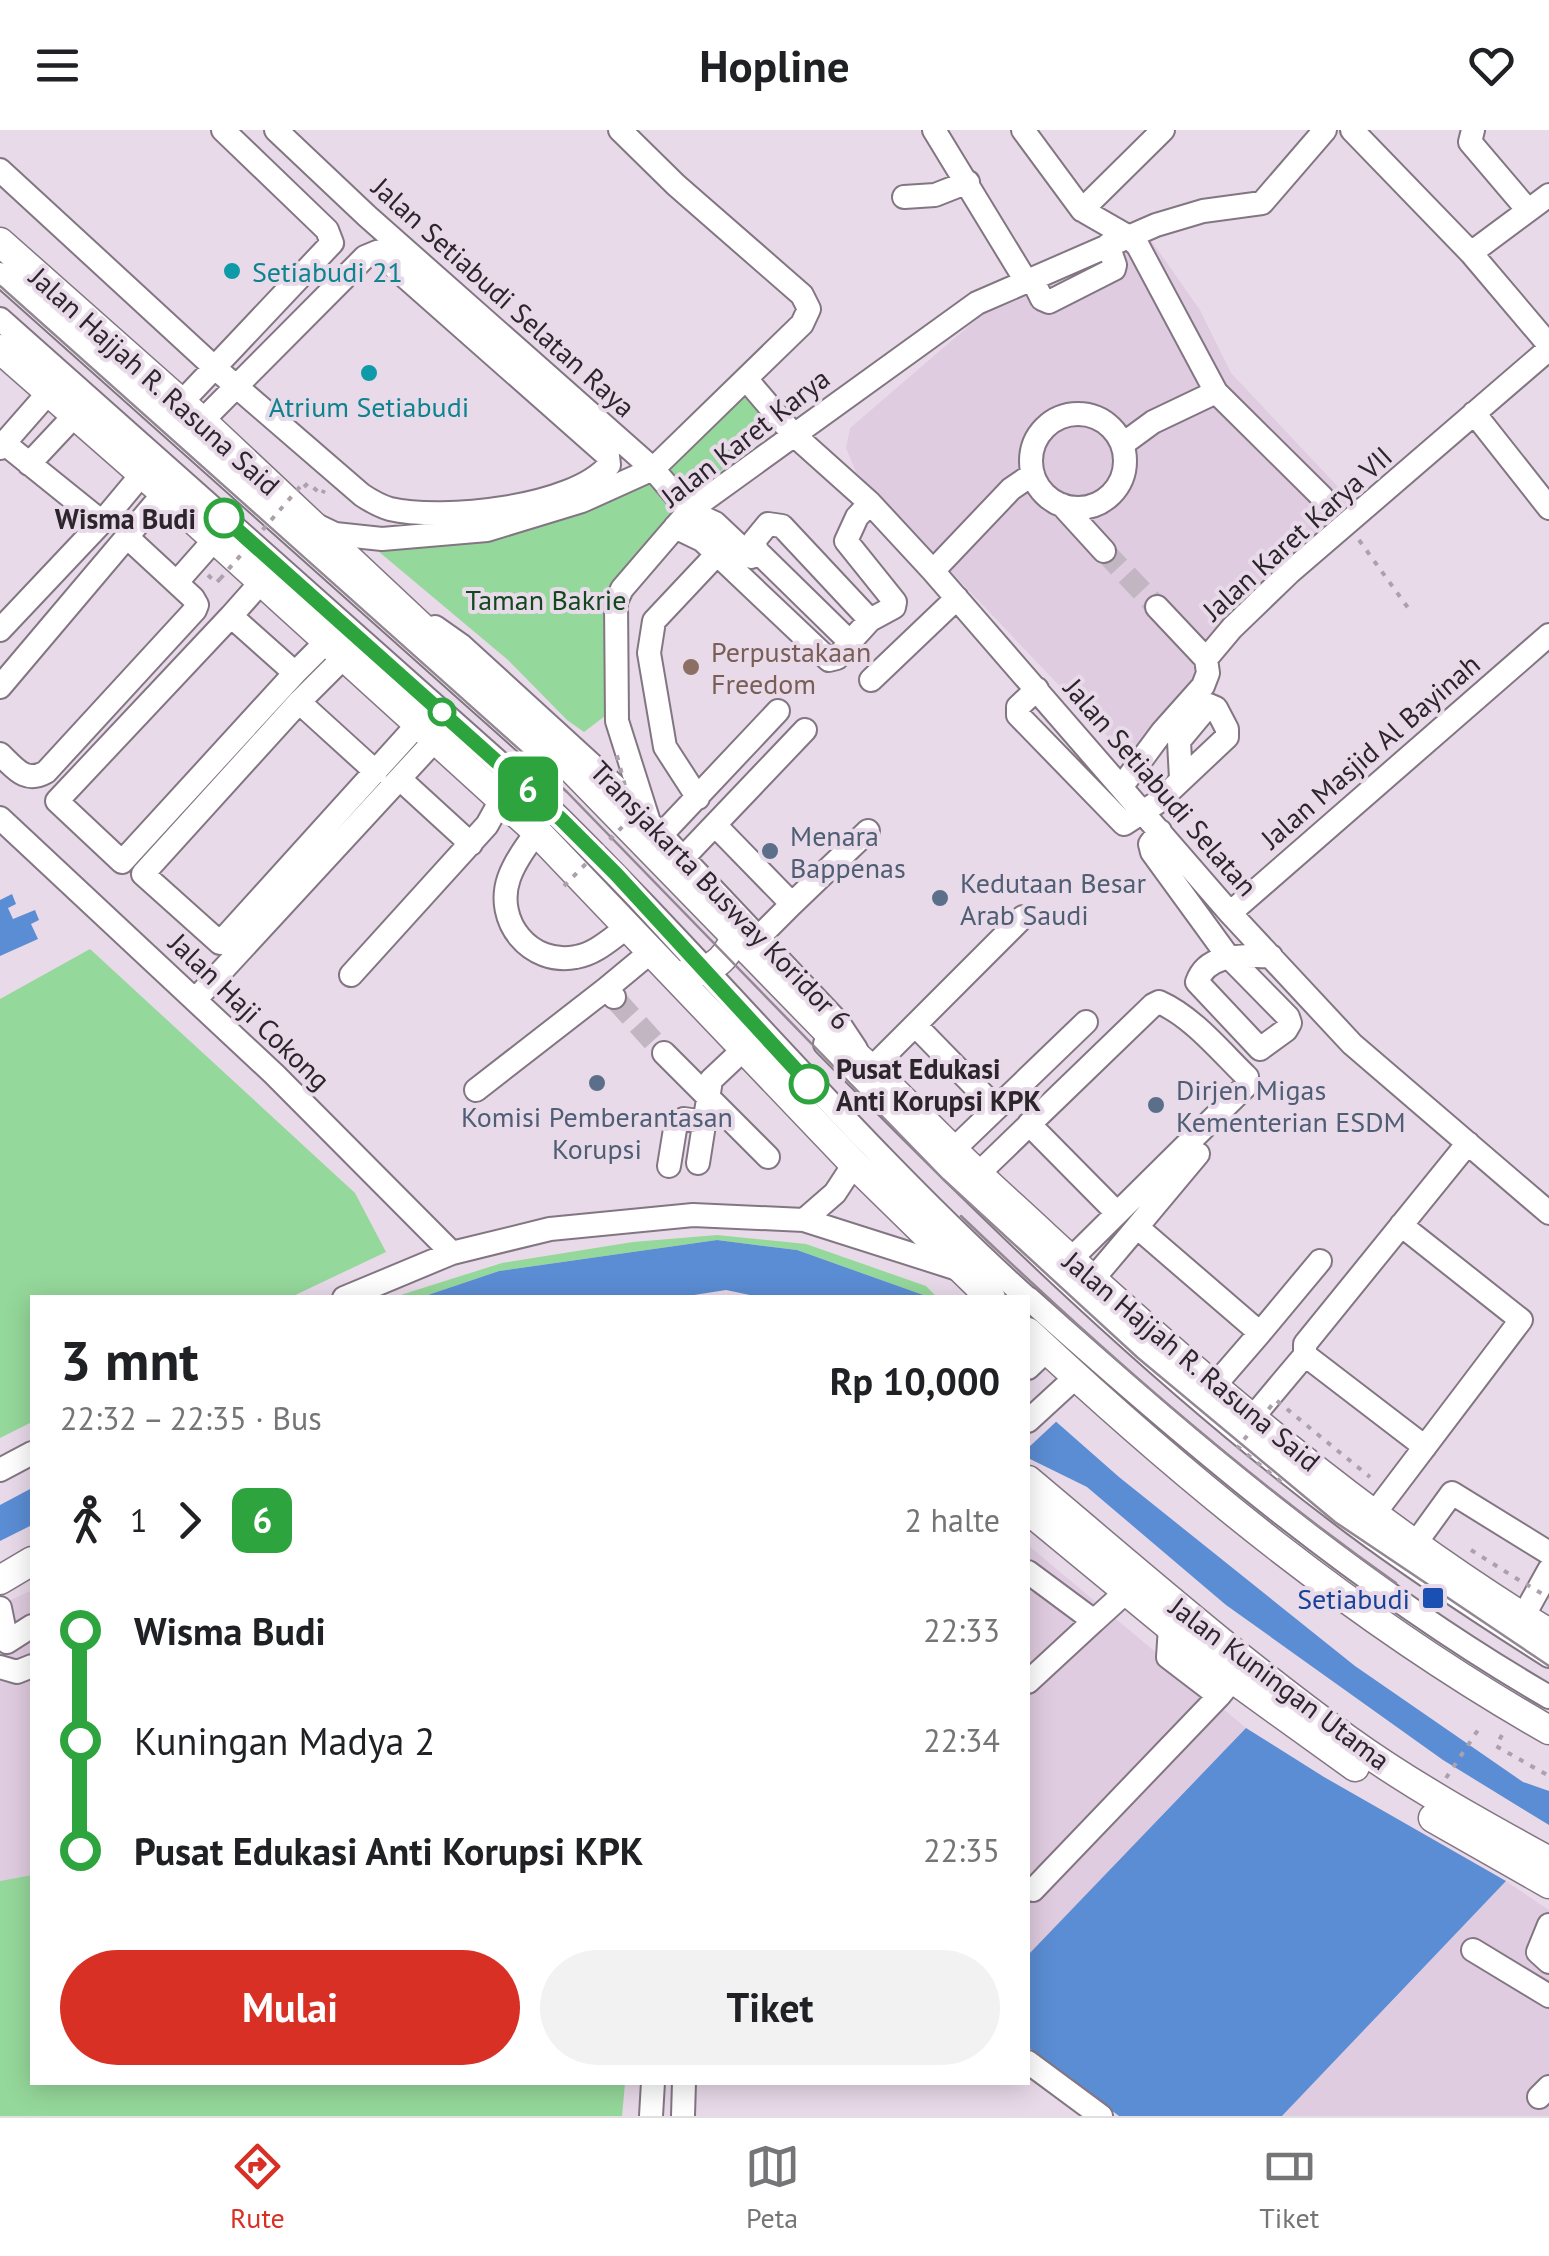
<!DOCTYPE html>
<html lang="id">
<head>
<meta charset="utf-8">
<style>
	:root { --surface:#fff; --page:#f2f2f2; --text:#202124; --muted:#757577; --line:#e0e0e0; --accent:#d93025 }
	body { margin:0; font-family:"PT Sans",sans-serif; background:var(--page); color:var(--text); height:100vh; display:flex; flex-direction:column; font-size:38px; white-space:nowrap }
	* { box-sizing:border-box; margin:0 }
	p { font-size:32px; color:var(--muted) }
	.icon { flex:none; width:55px; height:55px; fill:none; stroke:currentColor; stroke-width:2; stroke-linecap:round; stroke-linejoin:round }
	.map { position:relative; flex:1; overflow:hidden }
	.drawer { position:absolute; left:30px; top:1165px; width:1000px; height:790px; display:flex; flex-direction:column; background:var(--surface); border-radius:0px; box-shadow:0 5px 25px #0003 }
	.drawer>* { flex:none }
	.badge { padding:0 20px; border-radius:15px; font-size:35px; line-height:65px }
	.map>.badge { position:absolute; translate:-50% -50%; box-shadow:0 0 0 5px #fff }
	.legs { display:flex; align-items:center; gap:15px; height:110px; padding:0 30px; font-size:32px }
	.legs p { margin-inline-start:auto }
	.head { display:flex; align-items:center; justify-content:space-between; height:170px; padding:0 30px }
	h1 { font-size:55px; font-weight:600; line-height:75px }
	.button { display:flex; gap:20px; margin-top:auto; padding:20px 30px }
	.button a { flex:1; height:115px; border-radius:60px; background:var(--accent); color:#fff; font-size:40px; font-weight:600; line-height:115px; text-align:center }
	.button a+a { background:var(--page); color:var(--text) }
	ul { padding:0 30px; list-style:none }
	li { display:flex; align-items:center; gap:35px; height:110px; font-size:38px }
	li i { display:grid; place-items:center; width:15px; height:100%; margin:0 12px; background:currentColor }
	li i::after { content:''; width:25px; height:25px; margin:-12px; border:8px solid; border-radius:50%; background:var(--surface) }
	li p { margin-inline-start:auto }
	li:first-child i { background:linear-gradient(#0000 50%,currentColor 0) }
	li:last-child i { background:linear-gradient(currentColor 50%,#0000 0) }
	header { display:flex; justify-content:space-between; align-items:center; height:130px; padding:0 30px; background:var(--surface); font-size:45px; font-weight:600 }
	.tab-bar { display:flex; justify-content:space-around; align-items:center; height:140px; border-top:2px solid var(--line); background:var(--surface); font-size:28px; color:var(--muted) }
	.tab-bar a { display:grid; justify-items:center; gap:5px }
	.tab-bar .selected { color:var(--accent) }
	.map>svg:first-child { display:block }
</style>
</head>
<body>
<header><svg class="icon" aria-label="menu" viewBox="0 0 24 24"><path d="M4 6h16M4 12h16M4 18h16"/></svg>Hopline<svg class="icon" aria-label="heart" viewBox="0 0 24 24"><path d="M12 20l-8-8c-3-5 5-10 8-4 3-6 11-1 8 4z"/></svg></header>
<div class="map">
<svg width="1549" height="1986" viewBox="0 0 1549 1986">
	<rect width="100%" height="100%" fill="#e9dae9"/>
	<path fill="#e0cce0" d="M1148,106l52,74 31,63 125,133 -158,172 -68,82 -274,-288 -10,-24 4,-20 135,-116z
		M1028,1415l218,183 -218,227z
		M32,1460v285l-32,6v-276z
		M1506,1751l43,29v206h-267z"/>
	<path fill="#95d89b" d="M746,264l26,29 -92,86 -60,76 -15,131 -21,16 -17,-12 -59,-60 -130,-109 44,-7 74,-4 81,-36z
		M90,819l265,244 31,59 -95,45 -259,1v124l-32,16v-439z
		M717,1105l89,9 120,42 11,11h-8l-132,-47 -80,-10 -218,31 -77,26 -31,1 111,-35 131,-21z
		M32,1745v207l593,1 -3,33h-622v-235z"/>
	<path fill="#5b8dd4" d="M12,764l4,10 -8,4 5,11 22,-9 4,10 -8,4 7,15 -38,17v-56z
		M717,1110l80,10 132,47 -165,1 -38,-8 -51,8 -253,-1 77,-26z
		M1028,1267l91,80 236,189 168,116 26,9v34l-106,-65 -217,-155 -139,-118 -59,-29z
		M32,1358v37l-32,16v-36z
		M1246,1598l78,49 182,104 -224,235h-163l-91,-69v-92z"/>
	<path fill="#e9dae9" d="M1028,1262l31,27 -31,29z"/>
	<g fill="none" stroke-linecap="round" stroke-linejoin="round">
		<path stroke="#c3b6c3" stroke-width="22" stroke-dasharray="22 11" stroke-linecap="butt" d="M1104,421l53,56
			M616,870l48,53"/>
		<g stroke="#837683" stroke-width="26">
			<path id="minor" d="M276,0l91,86 286,253 36,42 26,12 36,34
				M934,0l92,151
				M1023,0l59,80 47,27 9,9 78,146 106,105
				M1352,0l119,123 78,92
				M1473,0l-3,12 57,67
				M0,40l215,198 147,127c9,6 18,11 28,14 52,12 183,-1 219,-44l-1,-9 -231,-204 -12,5 -163,164
				M904,67l31,-2 33,-13
				M1082,80l81,-80
				M1471,123l78,-58
				M0,144l527,470
				M1032,149l10,20 7,3 65,-33 1,-4 -7,-20
				M0,189l538,478c168,163 315,344 489,501
				M747,250l46,54 77,69 63,68 297,342 122,131 197,169
				M181,273l151,-160 -5,-13 -104,-100
				M1474,283l75,95
				M1031 331a47 47 0 1 1 94 0a47 47 0 1 1-94 0Z
				M4,313l98,79 40,-48
				M1123,314l30,-22 63,-30
				M0,318l49,-56
				M29,334l46,-49
				M870,373l-13,14 -11,24 49,61 -1,5 -24,13
				M1062,375l42,46
				M768,394l14,2 88,94 -20,22 -93,-91 -3,-10z
				M316,395l19,9 47,5 105,-9 95,-29 71,-32 149,-145 7,-15 -7,-14 -126,-110 -56,-55
				M675,397l27,13 15,14 -63,67 -5,32 16,94 33,51
				M725,414l-8,10 112,106 8,-2 13,-16
				M933,441l78,-82 22,-15
				M262,451l-31,35 64,57 32,-32
				M177,452l38,-43
				M1157,477l49,52
				M231,486l-174,185 65,61 173,-189
				M435,497l27,19 152,139 224,237 18,27
				M0,500l102,-108
				M344,527l-45,45 -156,172 77,69 199,-220
				M871,550l86,-82
				M0,557l164,-194
				M1037,559l-19,18v8l106,109 34,-22 69,-65v-8l-11,-21 -7,-3 -30,36 2,38
				M299,572l77,70
				M0,624c15,14 25,30 46,18l149,-162 2,-5 -4,-7 -67,-62
				M400,649l71,65
				M1122,656l40,-54 41,-46 5,-13 -2,-14 26,-31 57,-55 260,-224
				M0,688l274,256 178,179
				M649,692l-32,-101 -1,-119 6,-13 67,-78 288,-208 179,-78 47,-14 59,-8 63,-73
				M715,695l77,79 -34,34
				M1160,701l-10,13 2,8 75,103 61,62 2,6 -4,7 -26,19 -63,-67c11,-31 48,-25 74,-26
				M537,702c-11,14 -22,29 -28,46 -15,43 21,88 67,79 20,-3 37,-20 53,-31
				M662,704l116,-123
				M684,727l121,-127
				M792,774l76,-73
				M1230,783l319,-278
				M351,845l136,-150 15,-27
				M614,867l-8,-8 47,-39
				M195,870l241,-261
				M915,895l81,83
				M825,914c166,169 338,337 529,480 63,47 129,90 195,132
				M664,923l104,104
				M872,938l151,-151
				M476,960l130,-101
				M1029,994l88,89
				M953,1020l133,-128
				M698,1033l13,-83 34,-32
				M669,1036l7,-43 8,-4 21,3
				M978,1044l175,-169 6,-3c34,15 62,50 88,75l-1,9 -175,173
				M804,1090l31,-27 19,-29
				M1137,1097l61,-73
				M1093,1149l44,-52 123,106 -45,52
				M344,1168l108,-45 98,-24 143,-14 111,5 157,50
				M1028,1168c163,146 331,289 521,399
				M1260,1203l60,-72
				M1028,1238l19,-18
				M1253,1287l52,-62
				M1028,1291l49,-45
				M1425,1317l-120,-92v-11l163,-201
				M0,1340l32,-17
				M1374,1384l147,-194 -120,-95
				M1415,1414l37,-51 97,60
				M1028,1442l66,49 -66,61
				M0,1478l7,34 25,-16
				M1523,1487l26,-47
				M1176,1489l-6,8 -2,30 51,39 9,-11
				M1094,1491l45,-41
				M0,1537l17,5 15,-6
				M1033,1760l186,-194
				M1549,1795l-11,27 11,10
				M1473,1820l76,46
				M1028,1932l73,54
				M1539,1967l10,-10
				M651,1986l2,-34
				M683,1986l1,-34"/>
		</g>
		<g stroke="#837683" stroke-width="31">
			<path id="major" d="M0,112l202,179 363,341 265,272c44,34 81,75 121,114 30,30 62,58 94,88 156,144 322,286 504,397
				M0,219l164,144 373,339 317,332 137,134
				M677,846c30,-4 48,-11 58,-40
				M1028,1202c159,149 331,290 521,398
				M1028,1350c105,88 208,179 319,259 64,46 133,84 202,122
				M1028,1380l205,169 122,88
				M0,1450l32,-19
				M1433,1688l116,66"/>
		</g>
		<path stroke="#aca0ac" stroke-width="4" stroke-dasharray="5 8" stroke-linecap="butt" d="M304,357l4,-4 14,12 2,-5
			M1359,410l52,72
			M208,445l8,8 4,-4
			M1327,1312l43,35
			M1471,1420l51,32
			M1502,1605l-6,11 53,30
			M1446,1648l36,-54"/>
		<use href="#minor" stroke="#fff" stroke-width="22"/>
		<use href="#major" stroke="#fff" stroke-width="28"/>
		<path stroke="#928792" stroke-width="2.5" d="M0,156l567,506 376,387 195,179 197,164 214,144
			M961,1086c137,131 280,258 435,367"/>
		<path stroke="#aca0ac" stroke-width="4" stroke-dasharray="5 8" stroke-linecap="butt" d="M220,449l85,-98
			M564,756l69,-70 -18,-68
			M1281,1352l-43,-35 38,-47 51,42
			M1526,1454l23,14"/>
	</g>
	<g fill="none" stroke-linecap="round" stroke-linejoin="round">
		<g stroke="#fff" stroke-width="22">
			<path id="line-1" d="M224,388l338,302 54,54 193,210"/>
		</g>
		<use href="#line-1" stroke="#2ea43f" stroke-width="15"/>
	</g>
	<g fill="#0f9aa8" stroke="#e9dae9" stroke-width="4">
		<circle cx="232" cy="141" r="10"/>
		<circle cx="369" cy="243" r="10"/>
	</g>
	<g fill="#fff" stroke="#2ea43f" stroke-width="5">
		<circle cx="224" cy="388" r="18"/>
		<circle cx="442" cy="582" r="12"/>
		<circle cx="809" cy="954" r="18"/>
	</g>
	<circle fill="#8d6e63" stroke="#e9dae9" stroke-width="4" cx="691" cy="537" r="10"/>
	<g fill="#5c6f8a" stroke="#e9dae9" stroke-width="4">
		<circle cx="770" cy="721" r="10"/>
		<circle cx="940" cy="768" r="10"/>
		<circle cx="597" cy="953" r="10"/>
		<circle cx="1156" cy="975" r="10"/>
	</g>
	<rect fill="#1a4fb4" stroke="#e9dae9" stroke-width="4" x="1421" y="1456" width="24" height="24" rx="5"/>
	<g text-anchor="middle" dominant-baseline="central" stroke-width="8" stroke-linejoin="round" paint-order="stroke">
		<g font-size="28" fill="#0d838f" stroke="#e9dae9" text-anchor="start">
			<text x="252" y="141">Setiabudi 21</text>
			<text x="369" y="276" text-anchor="middle">Atrium Setiabudi</text>
		</g>
		<g font-size="28" fill="#2c262c" stroke="#e9dae9">
			<text transform="translate(504 167) rotate(42)">Jalan Setiabudi Selatan Raya</text>
			<text transform="translate(155 251) rotate(42)">Jalan Hajjah R. Rasuna Said</text>
			<text transform="translate(745 307) rotate(-38)">Jalan Karet Karya</text>
			<text transform="translate(1297 403) rotate(-42)">Jalan Karet Karya VII</text>
			<text transform="translate(1370 621) rotate(-41)">Jalan Masjid Al Bayinah</text>
			<text transform="translate(1161 657) rotate(49)">Jalan Setiabudi Selatan</text>
			<text transform="translate(721 765) rotate(46)">Transjakarta Busway Koridor 6</text>
			<text transform="translate(250 881) rotate(44)">Jalan Haji Cokong</text>
			<text transform="translate(1192 1231) rotate(40)">Jalan Hajjah R. Rasuna Said</text>
			<text transform="translate(1280 1553) rotate(37)">Jalan Kuningan Utama</text>
		</g>
		<g font-size="28" font-weight="bold" fill="#2c262c" stroke="#e9dae9" text-anchor="end">
			<text x="196" y="388">Wisma Budi</text>
			<text x="836" y="938" text-anchor="start">Pusat Edukasi<tspan x="836" dy="32">Anti Korupsi KPK</tspan></text>
		</g>
		<g font-size="28" fill="#12481d" stroke="#e9dae9">
			<text x="546" y="469">Taman Bakrie</text>
		</g>
		<g font-size="28" fill="#785e54" stroke="#e9dae9" text-anchor="start">
			<text x="711" y="521">Perpustakaan<tspan x="711" dy="32">Freedom</tspan></text>
		</g>
		<g font-size="28" fill="#4e5e75" stroke="#e9dae9" text-anchor="start">
			<text x="790" y="705">Menara<tspan x="790" dy="32">Bappenas</tspan></text>
			<text x="960" y="752">Kedutaan Besar<tspan x="960" dy="32">Arab Saudi</tspan></text>
			<text x="1176" y="959">Dirjen Migas<tspan x="1176" dy="32">Kementerian ESDM</tspan></text>
			<text x="597" y="986" text-anchor="middle">Komisi Pemberantasan<tspan x="597" dy="32">Korupsi</tspan></text>
		</g>
		<g font-size="28" fill="#164399" stroke="#e9dae9" text-anchor="end">
			<text x="1410" y="1468">Setiabudi</text>
		</g>
	</g>
</svg>
<b class="badge" style="left:528px;top:659px;background:#2ea43f;color:#fff">6</b>
<section class="drawer">
<div class="head"><div><h1>3 mnt</h1><p>22:32 – 22:35 · Bus</p></div><b>Rp 10,000</b></div>
<div class="legs"><svg class="icon" aria-label="walk" viewBox="0 0 24 24"><circle cx="13" cy="4" r="2"/><path d="M13 8l-2 6 4 7M11 14l-3 7M7 12l3-4h3l4 4"/></svg>1<svg class="icon" aria-label="forward" viewBox="0 0 24 24"><path d="M9 5l7 7-7 7"/></svg><b class="badge" style="background:#2ea43f;color:#fff">6</b><p>2 halte</p></div>
<ul>
<li><i style="color:#2ea43f"></i><b>Wisma Budi</b><p>22:33</p></li>
<li><i style="color:#2ea43f"></i><span>Kuningan Madya 2</span><p>22:34</p></li>
<li><i style="color:#2ea43f"></i><b>Pusat Edukasi Anti Korupsi KPK</b><p>22:35</p></li>
</ul>
<div class="button"><a>Mulai</a><a>Tiket</a></div>
</section>
</div>
<nav class="tab-bar">
<a class="selected"><svg class="icon" aria-label="directions" viewBox="0 0 24 24"><path d="M12 3l9 9-9 9-9-9zM9 14v-3h6M13 9l2 2-2 2"/></svg>Rute</a>
<a><svg class="icon" aria-label="map" viewBox="0 0 24 24"><path d="M3 6l6-2 6 2 6-2v14l-6 2-6-2-6 2zM9 4v14M15 6v14"/></svg>Peta</a>
<a><svg class="icon" aria-label="tickets" viewBox="0 0 24 24"><path d="M3 7h18v10H3zM15 7v10"/></svg>Tiket</a>
</nav>
</body>
</html>
